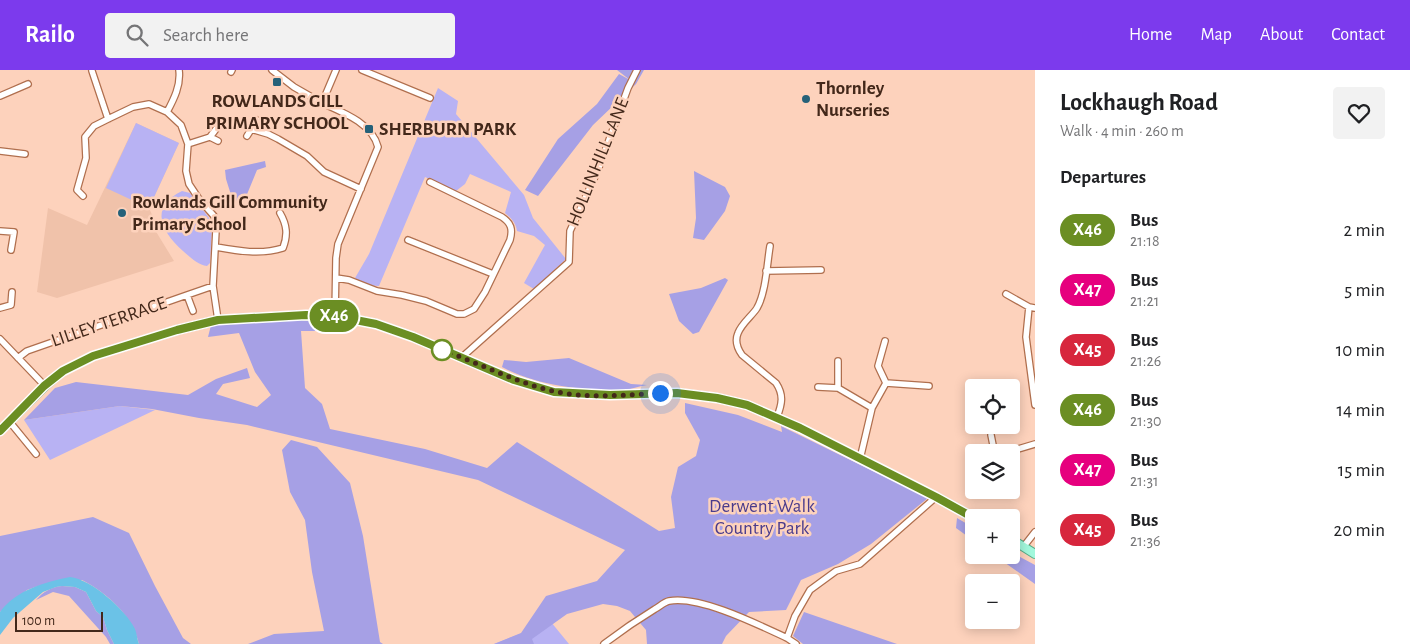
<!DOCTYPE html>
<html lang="en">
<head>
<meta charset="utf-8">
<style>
	:root { --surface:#fff; --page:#f2f2f2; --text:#202124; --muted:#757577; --accent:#7c3aed }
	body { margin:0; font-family:"Alegreya Sans",sans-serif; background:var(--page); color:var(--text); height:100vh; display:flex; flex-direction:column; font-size:19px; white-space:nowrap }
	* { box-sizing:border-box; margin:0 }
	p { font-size:16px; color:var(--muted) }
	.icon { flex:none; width:28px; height:28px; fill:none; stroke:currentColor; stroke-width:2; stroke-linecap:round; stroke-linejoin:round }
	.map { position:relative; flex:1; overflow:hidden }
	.panel { display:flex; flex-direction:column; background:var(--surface); width:375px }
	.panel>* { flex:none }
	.badge { padding:0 10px; border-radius:16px; font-size:18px; line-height:32px }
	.buttons { position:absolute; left:965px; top:309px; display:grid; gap:10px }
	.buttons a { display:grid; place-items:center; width:55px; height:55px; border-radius:5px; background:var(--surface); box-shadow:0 2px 12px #0003; font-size:25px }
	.scale { position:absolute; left:15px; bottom:12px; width:88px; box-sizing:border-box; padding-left:5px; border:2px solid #43281a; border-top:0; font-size:14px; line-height:18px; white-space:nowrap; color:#43281a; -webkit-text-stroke:4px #fdd2bc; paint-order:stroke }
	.you { position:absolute; width:25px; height:25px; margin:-12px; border:4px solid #fff; border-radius:50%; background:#1a73e8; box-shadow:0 0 0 8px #1a73e833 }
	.map>.badge { position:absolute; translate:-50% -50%; box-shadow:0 0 0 2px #fff }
	h2 { padding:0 25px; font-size:19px; line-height:45px }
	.round { display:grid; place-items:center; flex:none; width:52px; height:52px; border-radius:5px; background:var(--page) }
	.headline { display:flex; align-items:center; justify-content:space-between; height:85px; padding:0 25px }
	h1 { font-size:24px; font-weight:700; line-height:38px }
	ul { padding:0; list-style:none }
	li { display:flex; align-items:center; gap:15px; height:60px; padding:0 25px }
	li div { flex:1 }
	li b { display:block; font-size:19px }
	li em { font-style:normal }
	li .badge { min-width:55px; font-weight:700; text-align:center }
	header { display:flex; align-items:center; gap:30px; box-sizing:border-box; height:70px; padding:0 25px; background:var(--accent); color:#fff }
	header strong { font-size:24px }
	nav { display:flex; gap:28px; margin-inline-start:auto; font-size:18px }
	.search { width:350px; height:45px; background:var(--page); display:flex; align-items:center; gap:12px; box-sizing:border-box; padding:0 18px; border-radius:5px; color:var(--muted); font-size:19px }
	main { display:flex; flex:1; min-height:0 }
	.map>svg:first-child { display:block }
</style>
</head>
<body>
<header>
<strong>Railo</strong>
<div class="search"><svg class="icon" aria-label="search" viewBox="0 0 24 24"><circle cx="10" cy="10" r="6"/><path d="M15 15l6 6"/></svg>Search here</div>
<nav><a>Home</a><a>Map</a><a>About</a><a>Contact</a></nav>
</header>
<main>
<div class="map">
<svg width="1035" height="574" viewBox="0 0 1035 574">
	<rect width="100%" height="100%" fill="#fdd2bc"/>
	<path fill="#f0c2aa" d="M136,53l43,20 -30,65 4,9 2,13 19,31 -117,37 -20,-6 11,-84 39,17z"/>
	<path fill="#b8b2f3" d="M438,18l20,13 -2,13 68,81 9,23 33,41 -32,30 -10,-6 21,-38 -11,-9 -17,-5c-1,-8 -6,-13 -12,-18l6,-21 -41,-18 -5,10 -9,7 -31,-14 -46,109 -13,-1 -11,-7 14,-24z
		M136,53l43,20 -30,65 -43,-20z
		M182,121l8,2 19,25 3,8 -2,37 -3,3c-9,-1 -17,-9 -24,-15 -21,-19 -35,-43 -1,-60z
		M120,336l35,4 -105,50 -26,-40z
		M551,552l18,22h-75z"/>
	<path fill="#a6a0e5" d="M617,0h27l-8,14 -43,41 -55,71 -13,-6 33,-51 39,-35 22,-30 11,6z
		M265,91l1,6 -9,3 -14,34 -11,-6 -6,-19 -1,-9z
		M694,101l31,16 5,9 -5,15 -21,29 -11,-2 3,-20z
		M725,208l3,2 -29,52 -6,2 -14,-13 -10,-27 32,-6z
		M297,250l44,4 -2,7h-38l4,57 17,16 8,25 95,20 62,19 30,-26 142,89 16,-3 -4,-31 7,-30 18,-11 4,-16 -15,-27v-10l53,12 44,17 -1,-6 147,72 -57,46 -33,20 -37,16 -15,30 -37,2 -23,24 -4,8h-75l-1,-14 -16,-19 -13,-5 -14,-2 -36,10 -35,25 2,5h-40l27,-11 25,-37 51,-15 28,-31 -147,-70 -231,-55 -48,-7 -47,-9 -32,-3 -96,14 31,-32 21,-6 112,13 28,-16 31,-11 3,10 -27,6 -7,10 41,13 14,-12 -16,-23 -16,-39 -31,4 3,-12z
		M569,288l62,26 16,1c-7,1 -15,4 -23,5 -40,1 -86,-4 -122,-23l2,-7 22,2z
		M291,370l26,7 33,36 13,53 17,106 3,2h-135l26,-10 50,-3 -12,-59 -7,-52 -15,-28 -8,-42z
		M93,447l36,16 26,53 28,52 8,6h-52c-6,-28 -32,-51 -57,-64l-44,6 -11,4 -27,22v-76z
		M957,448l17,10v13l-18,-13z
		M1011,482l24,13v19l-41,-29h17z
		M62,516l13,1 11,5 10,19 7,6 4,13 7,14h-4l-4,-7 -37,-41 -16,-4 -17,8c7,-8 15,-13 26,-14z
		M804,542l93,32h-94l-10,-8z"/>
	<path fill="#6bc2e7" d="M70,507c21,2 56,33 65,52 2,5 2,10 4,15h-25l-7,-14 -4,-13 -7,-6 -10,-19 -11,-5 -13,-1 -6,1 -13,5 -30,26 -13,17v-23c16,-22 45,-30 70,-35z"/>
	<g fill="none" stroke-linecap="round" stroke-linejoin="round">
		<g stroke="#b06f4e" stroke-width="8">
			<path id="minor" d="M272,0l22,17 28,16
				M362,0l68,28
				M92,1l16,48
				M231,2l1,-2
				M0,26l28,-12
				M167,42c7,-13 14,-27 12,-42
				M251,59l17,5 10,5 29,17 17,16 37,17
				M247,66l10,-16
				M210,67l8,4
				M188,74l-2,27 3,13 10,15 15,17 2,14 -3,56 5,34
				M0,81l25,3
				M83,126l-6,-6 9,-32 -1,-21 9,-11 14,-7 25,-12 16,-3 18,8 14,13 7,19 22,-7 6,-8
				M0,161l14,1 -3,18
				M408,170l85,34
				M770,176c-3,18 -4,46 -13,62 -5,8 -15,15 -19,25 -3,7 -1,15 4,22l34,28c8,12 6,21 1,34
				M216,177c22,4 45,8 67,1 5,-13 4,-23 -3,-35
				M766,201l55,-1
				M336,208l13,2 28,11 25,4 24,6 31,13h7l10,-5 11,-17 25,-52c3,-11 1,-17 -8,-23l-72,-35
				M1006,224l23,13
				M187,225l26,-9
				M0,238l11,-3 1,-13
				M1035,238l-6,-1 -3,30 9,68
				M335,246l1,-58 2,-14 40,-97c-6,-24 -36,-35 -56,-44l14,-33
				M0,269l45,47
				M885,271l-7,25 8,17
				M18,288l9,-7 160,-56 6,16
				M461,288l108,-96 1,-31 28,-61 30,-82 9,-18
				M838,291v27l34,20 -12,51
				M818,317l20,1
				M872,338l14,-25 43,3
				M9,351l27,33
				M991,365l3,15h21l20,-6
				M1024,476l11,-14
				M787,568l9,6
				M604,574c17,-13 33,-24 51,-35 4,-2 9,-7 14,-8 30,-6 90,24 118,37l8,-22 15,-26 26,-19 24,-7 76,-67"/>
		</g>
		<g stroke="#58ac88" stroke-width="10">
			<path id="major" d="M0,361l45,-45 18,-15 30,-15 84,-26 41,-10 88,-5 29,1 41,8 37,13 101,43 40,12 56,3 67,-2 40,5 30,7 53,23 136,69 38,21
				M1011,469l24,15"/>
		</g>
		<use href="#minor" stroke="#fff" stroke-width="5.5"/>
		<use href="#major" stroke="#a2f8dc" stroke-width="8"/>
	</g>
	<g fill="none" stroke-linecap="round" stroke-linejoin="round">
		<g stroke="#fff" stroke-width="11">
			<path id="line" d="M0,361l44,-45 19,-15 30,-15 84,-26 41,-10 88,-5 29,1 41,8 37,13 101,43 40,12 56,3 67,-2 40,5 30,7 53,23 136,69 38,21"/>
		</g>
		<use href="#line" stroke="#6b8e23" stroke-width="8"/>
		<path stroke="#43281a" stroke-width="5" stroke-dasharray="0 9" d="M442,280c37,13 72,32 111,41 34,8 73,4 107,2"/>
	</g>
	<g fill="#256179" stroke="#fdd2bc" stroke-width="2">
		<rect x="272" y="7" width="10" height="10" rx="2.5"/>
		<circle cx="806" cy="29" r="5"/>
		<rect x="364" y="54" width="10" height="10" rx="2.5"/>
		<circle cx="122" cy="143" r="5"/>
	</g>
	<circle fill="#fff" stroke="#6b8e23" stroke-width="2.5" cx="442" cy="280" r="10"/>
	<g text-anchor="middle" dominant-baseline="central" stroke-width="5" stroke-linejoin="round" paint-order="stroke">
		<g font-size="19" font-weight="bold" fill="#43281a" stroke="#fdd2bc" text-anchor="start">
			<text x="816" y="18">Thornley<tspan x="816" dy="22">Nurseries</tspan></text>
			<text x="277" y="31" text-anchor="middle">ROWLANDS GILL<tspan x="277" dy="22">PRIMARY SCHOOL</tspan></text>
			<text x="379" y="59">SHERBURN PARK</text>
			<text x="132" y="132">Rowlands Gill Community<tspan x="132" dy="22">Primary School</tspan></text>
		</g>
		<g font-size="19" fill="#43281a" stroke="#fdd2bc">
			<text transform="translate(598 92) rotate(-68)">HOLLINHILL LANE</text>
			<text transform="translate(109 252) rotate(-19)">LILLEY TERRACE</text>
		</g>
		<g font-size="19" fill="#4a3b8c" stroke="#fdd2bc">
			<text x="762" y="436">Derwent Walk<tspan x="762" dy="22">Country Park</tspan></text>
		</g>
	</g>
</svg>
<div class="buttons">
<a><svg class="icon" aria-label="locate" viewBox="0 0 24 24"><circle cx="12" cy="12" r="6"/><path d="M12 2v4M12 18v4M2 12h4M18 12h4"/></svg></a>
<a><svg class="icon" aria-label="layers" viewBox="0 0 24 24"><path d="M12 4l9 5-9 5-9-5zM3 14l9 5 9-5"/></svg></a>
<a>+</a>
<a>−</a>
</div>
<div class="scale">100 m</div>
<div class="you" style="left:660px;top:323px"></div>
<b class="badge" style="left:334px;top:246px;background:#6b8e23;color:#fff">X46</b>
</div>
<section class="panel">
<div class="headline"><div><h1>Lockhaugh Road</h1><p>Walk · 4 min · 260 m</p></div><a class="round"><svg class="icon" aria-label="heart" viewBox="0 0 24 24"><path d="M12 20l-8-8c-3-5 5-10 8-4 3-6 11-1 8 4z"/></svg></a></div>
<h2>Departures</h2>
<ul>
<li><span class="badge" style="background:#6b8e23;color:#fff">X46</span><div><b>Bus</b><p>21:18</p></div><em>2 min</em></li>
<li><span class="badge" style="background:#e6007e;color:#fff">X47</span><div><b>Bus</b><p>21:21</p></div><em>5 min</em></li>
<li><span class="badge" style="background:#d7263d;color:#fff">X45</span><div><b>Bus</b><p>21:26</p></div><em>10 min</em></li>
<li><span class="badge" style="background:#6b8e23;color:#fff">X46</span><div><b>Bus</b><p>21:30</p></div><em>14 min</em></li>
<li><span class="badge" style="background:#e6007e;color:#fff">X47</span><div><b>Bus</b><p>21:31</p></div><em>15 min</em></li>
<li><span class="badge" style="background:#d7263d;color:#fff">X45</span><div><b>Bus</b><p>21:36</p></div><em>20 min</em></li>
</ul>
</section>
</main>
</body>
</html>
